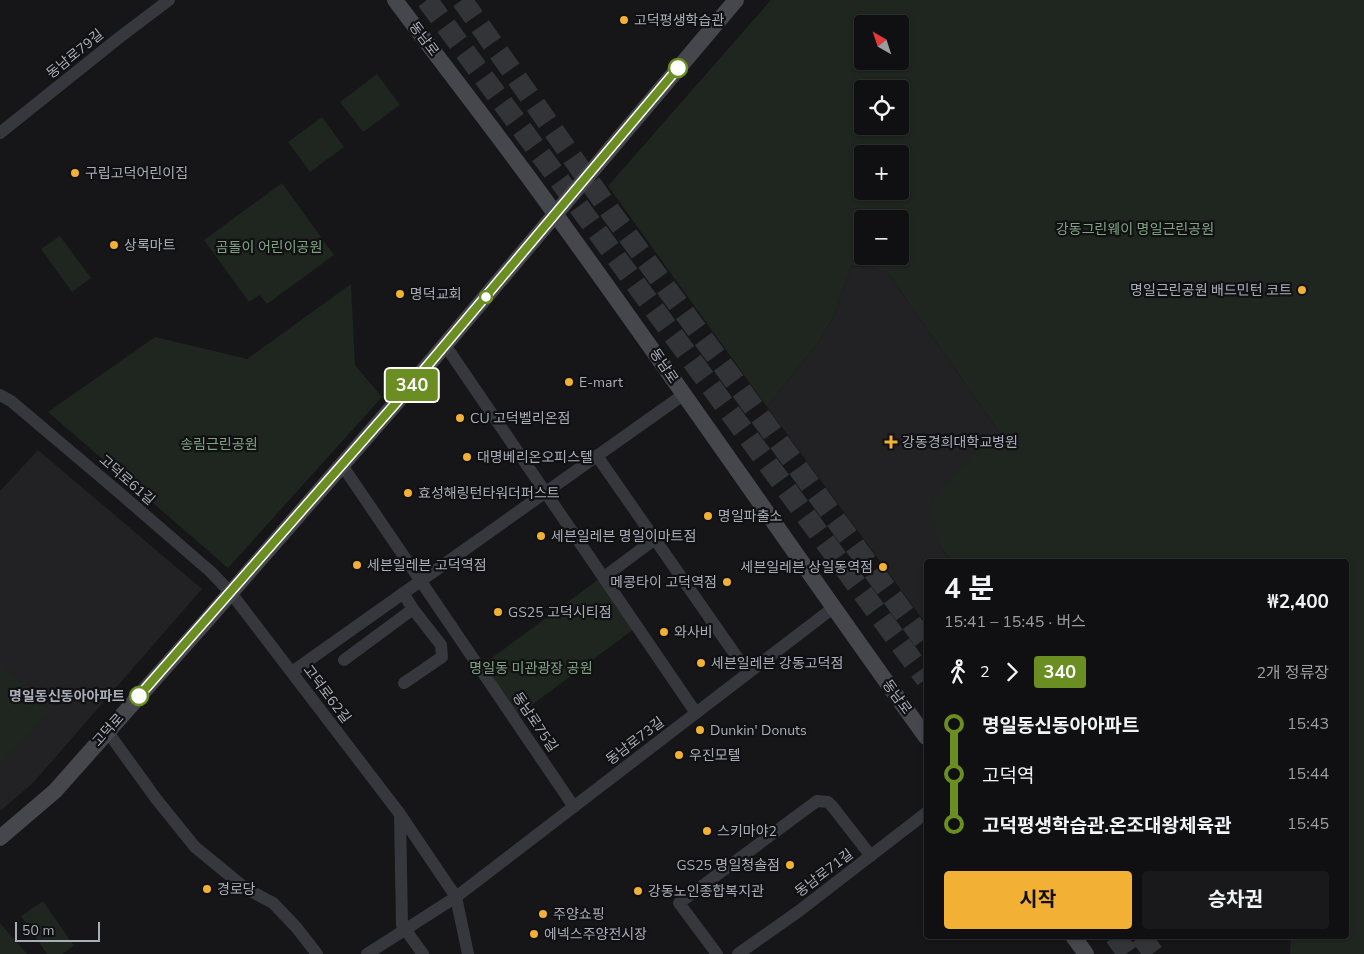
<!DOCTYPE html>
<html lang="ko">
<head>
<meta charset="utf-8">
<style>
	:root { --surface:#101012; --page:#19191b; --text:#f1f3f6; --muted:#9c9d9f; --line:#303032; --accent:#f2b134 }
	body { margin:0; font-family:"Nunito Sans","Noto Sans KR",sans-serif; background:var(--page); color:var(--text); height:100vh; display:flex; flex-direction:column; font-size:19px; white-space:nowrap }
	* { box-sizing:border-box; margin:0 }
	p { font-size:16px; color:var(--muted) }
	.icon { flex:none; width:28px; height:28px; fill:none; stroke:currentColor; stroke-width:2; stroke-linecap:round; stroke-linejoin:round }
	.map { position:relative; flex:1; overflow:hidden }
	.side { position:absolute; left:924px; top:559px; width:425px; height:380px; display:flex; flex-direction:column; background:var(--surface); border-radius:5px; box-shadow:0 1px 4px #0004,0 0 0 1px var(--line) }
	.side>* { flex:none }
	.badge { padding:0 10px; border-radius:4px; font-size:18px; line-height:32px }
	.needle { width:32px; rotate:321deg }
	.tools { position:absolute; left:854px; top:15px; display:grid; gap:10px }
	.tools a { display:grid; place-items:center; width:55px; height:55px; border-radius:5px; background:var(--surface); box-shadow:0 1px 4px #0004,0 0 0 1px var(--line); font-size:25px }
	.scale { position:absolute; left:15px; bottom:12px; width:85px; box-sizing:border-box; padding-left:5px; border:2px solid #a8adb8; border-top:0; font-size:14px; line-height:18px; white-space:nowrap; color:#a8adb8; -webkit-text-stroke:4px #111113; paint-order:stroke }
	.map>.badge { position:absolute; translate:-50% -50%; box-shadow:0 0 0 2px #fff }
	.legs { display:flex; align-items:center; gap:8px; height:55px; padding:0 20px; font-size:16px }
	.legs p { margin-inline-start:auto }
	.summary { display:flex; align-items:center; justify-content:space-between; height:85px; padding:0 20px }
	h1 { font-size:28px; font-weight:700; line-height:38px }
	.primary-button { display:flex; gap:10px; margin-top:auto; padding:10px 20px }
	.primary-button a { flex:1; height:58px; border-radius:5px; background:var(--accent); color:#111; font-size:20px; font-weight:700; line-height:58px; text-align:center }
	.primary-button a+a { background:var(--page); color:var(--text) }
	ul { padding:0 20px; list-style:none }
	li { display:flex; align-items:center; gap:18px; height:50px; font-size:19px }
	li i { display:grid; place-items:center; width:8px; height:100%; margin:0 6px; background:currentColor }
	li i::after { content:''; width:12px; height:12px; margin:-6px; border:4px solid; border-radius:50%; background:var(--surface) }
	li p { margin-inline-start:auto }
	li:first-child i { background:linear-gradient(#0000 50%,currentColor 0) }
	li:last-child i { background:linear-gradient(currentColor 50%,#0000 0) }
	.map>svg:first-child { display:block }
</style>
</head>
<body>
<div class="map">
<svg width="1364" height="954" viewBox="0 0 1364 954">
	<rect width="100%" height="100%" fill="#161618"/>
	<path fill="#222225" d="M851,266l21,1 18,9 112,160 -23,11 -40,98 12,16h-25v63l-159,-217 53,-67 13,-22z
		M38,450l164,139 -170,195 -32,27v-320z"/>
	<path fill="#1e261f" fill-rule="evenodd" d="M771,0h593v954h-74l1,-18h55v-375h-395l-12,-16 -5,-23 -1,-22 46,-53 23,-11 -112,-160 -18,-9 -21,-1 -18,52 -13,22 -53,67 -159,-221zM862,24h38v37h-38zM862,89h38v37h-38zM862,154h38v37h-38zM862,219h38v37h-38z
		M377,74l23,31 -37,27 -23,-30z
		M322,117l22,30 -34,25 -22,-30z
		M282,183l52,72 -67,49 -7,-9 -11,7 -45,-62z
		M60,236l31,42 -19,14 -31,-43z
		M351,284l4,81 27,32 -154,171 -180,-156 107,-75 92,22z
		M599,579l35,50 -117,87 -35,-51z
		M0,665l50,45 -50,55z
		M43,901l31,45 -12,8h-15l-26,-38z
		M0,923l27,31h-27z"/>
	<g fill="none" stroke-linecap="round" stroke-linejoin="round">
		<path stroke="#333438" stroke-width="21" stroke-dasharray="21 11" stroke-linecap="butt" d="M427,0l499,679
			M462,0l148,211 316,432
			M1115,936l13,18
			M1141,936l13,18"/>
		<path stroke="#37383d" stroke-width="12" d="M0,133l120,-96 49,-37
			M445,345l251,368
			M0,395l11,6 104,88 96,83 20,21 169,221 56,83 12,57
			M597,456l151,217
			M342,465l232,342
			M604,577l51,-38
			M344,660l69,-51 -10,-16
			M292,672l391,-277
			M404,683l38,-26 -1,-12 -28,-36
			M107,731l50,69 38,47 50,41 28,15 23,24 21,27
			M400,814l2,111 21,29
			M367,954l89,-57 377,-289
			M717,954l-38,-51 138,-102 11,1 4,4 39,50
			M738,954l61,-43 127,-98"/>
		<path stroke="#45474d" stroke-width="16" d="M395,0c46,62 94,123 140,186 133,182 259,368 391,551
			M0,838l55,-47 151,-170 190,-218 340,-403
			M1073,936l13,18"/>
	</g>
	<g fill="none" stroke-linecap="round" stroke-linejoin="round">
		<g stroke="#fff" stroke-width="11">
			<path id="line-1" d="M139,696l257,-293 282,-335"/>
		</g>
		<use href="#line-1" stroke="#6b8e23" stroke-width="8"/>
	</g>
	<g fill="#f2b134" stroke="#111113" stroke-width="2">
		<circle cx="624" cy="20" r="5"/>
		<circle cx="75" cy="173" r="5"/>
		<circle cx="114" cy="245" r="5"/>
		<circle cx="1302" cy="290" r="5"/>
		<circle cx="400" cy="294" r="5"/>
		<circle cx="569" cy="382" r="5"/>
		<circle cx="460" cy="418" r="5"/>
		<path d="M888.5 434.5h5v5h5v5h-5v5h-5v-5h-5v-5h5z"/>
		<circle cx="467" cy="457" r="5"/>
		<circle cx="408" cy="493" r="5"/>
		<circle cx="708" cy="516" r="5"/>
		<circle cx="541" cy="536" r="5"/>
		<circle cx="357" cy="565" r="5"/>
		<circle cx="883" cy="567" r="5"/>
		<circle cx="727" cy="582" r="5"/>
		<circle cx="498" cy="612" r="5"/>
		<circle cx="664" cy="632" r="5"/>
		<circle cx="701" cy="663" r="5"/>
		<circle cx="700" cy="730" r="5"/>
		<circle cx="679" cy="755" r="5"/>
		<circle cx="707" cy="831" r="5"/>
		<circle cx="790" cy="865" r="5"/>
		<circle cx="207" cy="889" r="5"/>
		<circle cx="638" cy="891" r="5"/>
		<circle cx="543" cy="914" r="5"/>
		<circle cx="534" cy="934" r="5"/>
	</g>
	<g fill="#fff" stroke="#6b8e23" stroke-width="2.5">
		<circle cx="678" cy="68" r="9"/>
		<circle cx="486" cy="297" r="6"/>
		<circle cx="139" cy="696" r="9"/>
	</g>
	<g text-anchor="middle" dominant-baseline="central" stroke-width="4.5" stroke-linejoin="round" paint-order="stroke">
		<g font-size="14" fill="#a8adb8" stroke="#111113" text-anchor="start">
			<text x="634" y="20">고덕평생학습관</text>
			<text x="85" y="173">구립고덕어린이집</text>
			<text x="124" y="245">상록마트</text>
			<text x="1292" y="290" text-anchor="end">명일근린공원 배드민턴 코트</text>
			<text x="410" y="294">명덕교회</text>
			<text x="579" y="382">E-mart</text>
			<text x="470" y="418">CU 고덕벨리온점</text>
			<text x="902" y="442">강동경희대학교병원</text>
			<text x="477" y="457">대명베리온오피스텔</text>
			<text x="418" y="493">효성해링턴타워더퍼스트</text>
			<text x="718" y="516">명일파출소</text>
			<text x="551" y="536">세븐일레븐 명일이마트점</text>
			<text x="367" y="565">세븐일레븐 고덕역점</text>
			<text x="873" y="567" text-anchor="end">세븐일레븐 상일동역점</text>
			<text x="717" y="582" text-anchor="end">메콩타이 고덕역점</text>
			<text x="508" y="612">GS25 고덕시티점</text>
			<text x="674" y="632">와사비</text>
			<text x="711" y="663">세븐일레븐 강동고덕점</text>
			<text x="710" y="730">Dunkin' Donuts</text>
			<text x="689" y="755">우진모텔</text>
			<text x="717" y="831">스키마야2</text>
			<text x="780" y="865" text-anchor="end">GS25 명일청솔점</text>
			<text x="217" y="889">경로당</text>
			<text x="648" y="891">강동노인종합복지관</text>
			<text x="553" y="914">주양쇼핑</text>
			<text x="544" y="934">에넥스주양전시장</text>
		</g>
		<g font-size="14" fill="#a8adb8" stroke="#111113">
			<text transform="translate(424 39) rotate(53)">동남로</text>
			<text transform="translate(75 54) rotate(-39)">동남로79길</text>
			<text transform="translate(664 366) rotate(56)">동남로</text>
			<text transform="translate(127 480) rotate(41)">고덕로61길</text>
			<text transform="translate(327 694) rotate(53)">고덕로62길</text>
			<text transform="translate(897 697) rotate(54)">동남로</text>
			<text transform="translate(535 722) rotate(56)">동남로75길</text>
			<text transform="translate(108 730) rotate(-48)">고덕로</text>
			<text transform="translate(635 741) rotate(-37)">동남로73길</text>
			<text transform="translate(824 873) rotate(-37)">동남로71길</text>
		</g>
		<g font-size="14" fill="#7fa381" stroke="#111113">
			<text x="1135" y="229">강동그린웨이 명일근린공원</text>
			<text x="269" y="247">곰돌이 어린이공원</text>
			<text x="219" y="444">송림근린공원</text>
			<text x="531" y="668">명일동 미관광장 공원</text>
		</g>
		<g font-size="14" font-weight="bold" fill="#a8adb8" stroke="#111113" text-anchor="end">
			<text x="125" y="696">명일동신동아아파트</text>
		</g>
	</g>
</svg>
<div class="tools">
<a><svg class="needle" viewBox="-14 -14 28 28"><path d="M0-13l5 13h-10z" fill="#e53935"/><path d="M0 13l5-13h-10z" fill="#9c9d9f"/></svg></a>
<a><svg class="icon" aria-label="locate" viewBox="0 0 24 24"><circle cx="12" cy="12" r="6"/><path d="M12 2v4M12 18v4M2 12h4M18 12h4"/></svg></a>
<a>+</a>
<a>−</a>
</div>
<div class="scale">50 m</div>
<b class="badge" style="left:412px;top:385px;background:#6b8e23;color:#fff">340</b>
<section class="side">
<div class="summary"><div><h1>4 분</h1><p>15:41 – 15:45 · 버스</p></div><b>₩2,400</b></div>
<div class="legs"><svg class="icon" aria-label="walk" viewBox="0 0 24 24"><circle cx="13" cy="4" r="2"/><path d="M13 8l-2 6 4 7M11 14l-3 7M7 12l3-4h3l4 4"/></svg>2<svg class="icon" aria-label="forward" viewBox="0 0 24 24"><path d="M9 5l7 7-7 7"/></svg><b class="badge" style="background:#6b8e23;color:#fff">340</b><p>2개 정류장</p></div>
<ul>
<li><i style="color:#6b8e23"></i><b>명일동신동아아파트</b><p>15:43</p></li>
<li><i style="color:#6b8e23"></i><span>고덕역</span><p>15:44</p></li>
<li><i style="color:#6b8e23"></i><b>고덕평생학습관.온조대왕체육관</b><p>15:45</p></li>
</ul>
<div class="primary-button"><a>시작</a><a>승차권</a></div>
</section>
</div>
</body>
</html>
